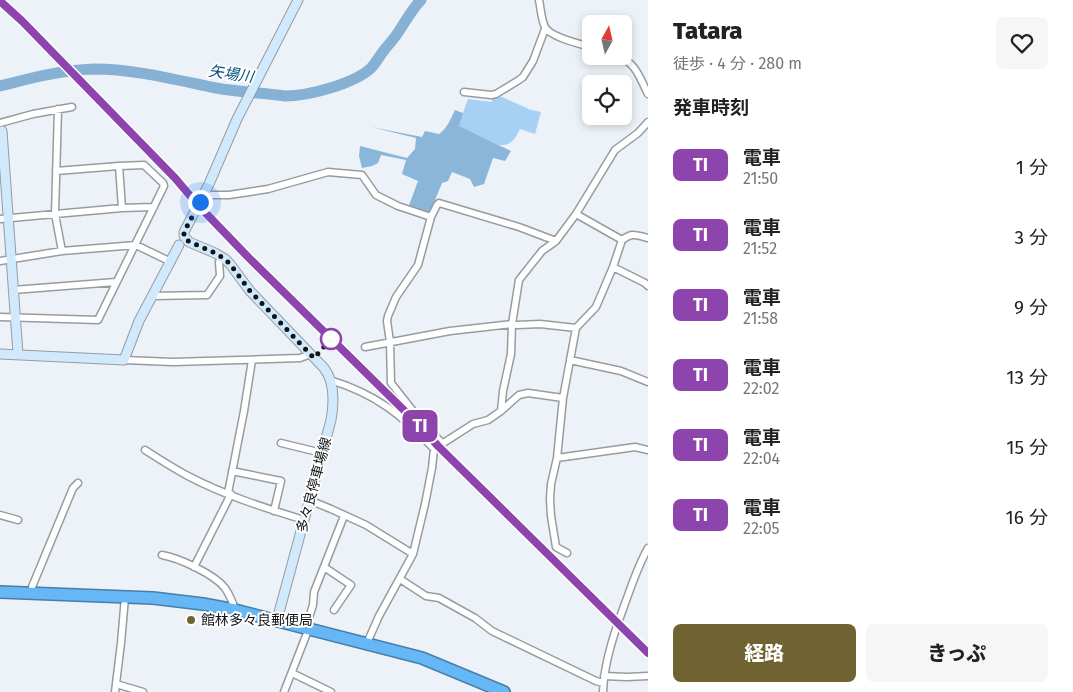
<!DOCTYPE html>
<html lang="ja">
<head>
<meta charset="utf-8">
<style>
	:root { --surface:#fff; --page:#f6f6f6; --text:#222; --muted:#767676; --accent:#716331 }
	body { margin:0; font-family:"Fira Sans","Noto Sans JP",sans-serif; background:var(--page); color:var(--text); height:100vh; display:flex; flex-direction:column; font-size:19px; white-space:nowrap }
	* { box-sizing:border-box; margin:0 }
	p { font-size:16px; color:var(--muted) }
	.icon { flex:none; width:28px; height:28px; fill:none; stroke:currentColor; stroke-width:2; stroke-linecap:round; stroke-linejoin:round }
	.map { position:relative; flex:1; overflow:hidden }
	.side { display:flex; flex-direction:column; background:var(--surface); width:425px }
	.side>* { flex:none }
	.badge { padding:0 10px; border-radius:8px; font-size:18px; line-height:32px }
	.needle { width:32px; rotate:8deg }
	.tools { position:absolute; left:582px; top:15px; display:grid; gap:10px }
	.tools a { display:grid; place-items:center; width:50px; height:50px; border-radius:8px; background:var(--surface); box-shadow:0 2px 8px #0003; font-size:25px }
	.you { position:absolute; width:25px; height:25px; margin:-12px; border:4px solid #fff; border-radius:50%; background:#1a73e8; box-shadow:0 0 0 8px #1a73e833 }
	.map>.badge { position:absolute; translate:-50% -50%; box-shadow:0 0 0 2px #fff }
	h2 { padding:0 25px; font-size:19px; line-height:45px }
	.round { display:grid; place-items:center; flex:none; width:52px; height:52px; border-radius:8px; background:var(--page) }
	.summary { display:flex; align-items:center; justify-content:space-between; height:85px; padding:0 25px }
	h1 { font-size:24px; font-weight:800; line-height:38px }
	.cta { display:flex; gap:10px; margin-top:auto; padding:10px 25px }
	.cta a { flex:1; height:58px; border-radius:8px; background:var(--accent); color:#fff; font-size:20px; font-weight:800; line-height:58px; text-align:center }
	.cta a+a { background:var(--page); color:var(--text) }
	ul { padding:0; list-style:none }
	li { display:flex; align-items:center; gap:15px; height:70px; padding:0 25px }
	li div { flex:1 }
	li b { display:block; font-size:19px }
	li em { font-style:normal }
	li .badge { min-width:55px; font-weight:700; text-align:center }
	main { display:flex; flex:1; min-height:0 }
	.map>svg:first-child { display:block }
</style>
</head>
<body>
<main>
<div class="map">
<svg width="648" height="692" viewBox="0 0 648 692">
	<rect width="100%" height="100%" fill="#ecf2f7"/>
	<path fill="#a7d1f4" d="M502,97l25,11 1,1 13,3 -6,22 -15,-5c-5,10 -9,17 -21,16l-41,-19 10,-27 24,3v-4z"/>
	<path fill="#8ab6d9" d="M455,110l8,3 -4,13 52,25 -6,10 -12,-3 -9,26 -10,3 -4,-8 -18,-7 -4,9 -6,2 -11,27 -4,3 -19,-5 10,-27 -16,-7 4,-14 -25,-5 -3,8 -6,3 -10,2 -3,-12 1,-10 47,12 8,-9 1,-11 -45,-11 51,10 3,-6 14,3c8,-5 12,-16 16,-24z"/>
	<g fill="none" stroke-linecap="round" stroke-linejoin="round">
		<path stroke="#86b1d4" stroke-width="11" d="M0,86c31,-8 62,-16 94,-17 41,0 82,11 122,19 23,4 46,5 69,8 23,0 69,-12 86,-28 5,-5 9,-13 14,-19 4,-5 8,-9 12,-15 8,-11 14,-24 24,-34"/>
		<g stroke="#979ca1" stroke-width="9">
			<path id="street" d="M539,0c2,9 2,19 6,27 5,10 35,17 46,20
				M618,56c19,8 21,21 30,38
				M464,92l27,3 5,-1 23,-14 4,-3 10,-16 12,-32
				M58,109l-3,105 7,37
				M0,123l33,-9 39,-7
				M203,195h26l39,-6 60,-17 34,3 14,20 22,11 33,11
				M122,208l32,-1
				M0,219l122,-11 -3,-42 -63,5
				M622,240c11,-8 13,-5 26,-2
				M0,261l62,-10 74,-6 35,17
				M613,267l32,16 3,3
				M13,290l103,-8
				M152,296l55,-1 13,-19 -1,-14 3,-5
				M0,317l98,3 66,-134 -1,-3 -19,-18 -25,1
				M365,347l85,-16 62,-7 5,1 23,-1 36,4
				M124,360l49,2 127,-4 11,-4
				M570,360l51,11 27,11
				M330,380c46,14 72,35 104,69
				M501,411l2,-20 8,-37 1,-30 7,-44 23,-29 14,-10 20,-27 39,-64 23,-17 10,-11
				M281,443l41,10
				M442,443l-21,-22 -30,-38 -1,-41 -3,-21 1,-5 8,-19 22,-32 13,-48 6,-12 2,-2 80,24 37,14
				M145,450c14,9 28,18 43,26 36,19 77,32 116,44
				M557,458l78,-11 13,3
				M232,471l49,10 -7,30
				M228,493l16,-82 8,-51
				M309,500l22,9 35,16 47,29
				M0,515l18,5
				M567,553l-11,-6 -5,-31 -1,-17 1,-15 6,-26 6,-60 13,-70 20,-21 17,-40 9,-27 -46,-26
				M162,555c17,3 52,19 63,33 4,6 8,15 10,22
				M194,567l37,-73
				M324,567l27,18 -17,25
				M400,579l26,17 13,2 36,20 17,13 104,50 7,2
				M33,593l-1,-6 41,-99 5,-5
				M306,627l7,-22 1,-13 30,-76
				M367,643l12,-27 34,-62 12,-50 7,-36 2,-19 39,-25 15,-4 13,-9 18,-16 9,-2 35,5
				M292,673l39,19
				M604,676l23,1 21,-1
				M116,684l27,8
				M115,692l6,-49 4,-46
				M284,692l25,-64
				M603,692c1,-32 13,-64 24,-94 6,-17 12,-34 21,-50"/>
		</g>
		<g stroke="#979ca1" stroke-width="11">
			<path id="secondary" d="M2,131l16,223
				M0,354l124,6 15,-39 40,-76
				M277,620l54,-200c3,-17 4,-38 -7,-52l-74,-77 -20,-27 -5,-5 -10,-6 -26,-11 -5,-6v-4l25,-48 28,-65 61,-119"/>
		</g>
		<g stroke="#487ea7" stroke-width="14">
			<path id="highway" d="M0,592l153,6 50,6 32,6 187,48 82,34"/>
		</g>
		<use href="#street" stroke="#fff" stroke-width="6"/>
		<use href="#secondary" stroke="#d1e9fc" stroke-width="9"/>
		<use href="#highway" stroke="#65b7f5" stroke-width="11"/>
		<path stroke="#313436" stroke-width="2" stroke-dasharray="8 4" stroke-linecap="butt" d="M0,1l22,20 187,192 174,173 55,60 210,207"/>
	</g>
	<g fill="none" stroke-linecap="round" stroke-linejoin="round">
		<g stroke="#fff" stroke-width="11">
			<path id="line" d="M0,1l22,20 153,157 23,27 51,53 171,168 18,20 210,207"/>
		</g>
		<use href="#line" stroke="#8e44ad" stroke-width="8"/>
		<path stroke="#111315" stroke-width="5" stroke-dasharray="0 9" d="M200,202l-16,30v4l2,4 29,13 10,6 5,5 20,27 64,67 17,-19"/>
	</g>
	<circle fill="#fff" stroke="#8e44ad" stroke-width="2.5" cx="331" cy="339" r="10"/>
	<circle fill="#716331" stroke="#fff" stroke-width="2" cx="191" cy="620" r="5"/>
	<g text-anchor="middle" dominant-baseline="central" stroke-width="4" stroke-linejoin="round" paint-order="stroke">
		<g font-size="14" fill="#111315" stroke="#fff">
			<text transform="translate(314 485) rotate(-75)">多々良停車場線</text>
		</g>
		<g font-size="14" fill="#111315" stroke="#fff" text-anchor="start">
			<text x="201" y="620">館林多々良郵便局</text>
		</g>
		<g font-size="15" font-style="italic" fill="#014f7b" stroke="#fff">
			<text transform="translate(231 74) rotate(8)">矢場川</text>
		</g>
	</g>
</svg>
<div class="tools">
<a><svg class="needle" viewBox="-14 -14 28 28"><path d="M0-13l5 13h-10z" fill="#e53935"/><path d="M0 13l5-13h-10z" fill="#767676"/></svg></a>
<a><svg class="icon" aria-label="locate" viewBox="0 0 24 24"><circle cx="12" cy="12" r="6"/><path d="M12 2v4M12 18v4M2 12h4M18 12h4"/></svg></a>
</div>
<div class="you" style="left:200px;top:202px"></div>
<b class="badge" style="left:420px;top:426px;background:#8e44ad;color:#fff">TI</b>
</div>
<section class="side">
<div class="summary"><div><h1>Tatara</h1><p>徒歩 · 4 分 · 280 m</p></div><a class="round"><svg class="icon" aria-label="heart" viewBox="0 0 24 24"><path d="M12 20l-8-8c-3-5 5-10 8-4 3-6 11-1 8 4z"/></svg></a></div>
<h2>発車時刻</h2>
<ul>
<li><span class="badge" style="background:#8e44ad;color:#fff">TI</span><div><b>電車</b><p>21:50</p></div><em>1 分</em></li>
<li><span class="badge" style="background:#8e44ad;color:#fff">TI</span><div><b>電車</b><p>21:52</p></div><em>3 分</em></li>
<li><span class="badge" style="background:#8e44ad;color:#fff">TI</span><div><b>電車</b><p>21:58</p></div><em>9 分</em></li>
<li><span class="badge" style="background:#8e44ad;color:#fff">TI</span><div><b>電車</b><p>22:02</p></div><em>13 分</em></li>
<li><span class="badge" style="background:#8e44ad;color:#fff">TI</span><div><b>電車</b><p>22:04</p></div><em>15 分</em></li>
<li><span class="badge" style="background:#8e44ad;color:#fff">TI</span><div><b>電車</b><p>22:05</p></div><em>16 分</em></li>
</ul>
<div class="cta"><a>経路</a><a>きっぷ</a></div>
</section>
</main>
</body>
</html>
